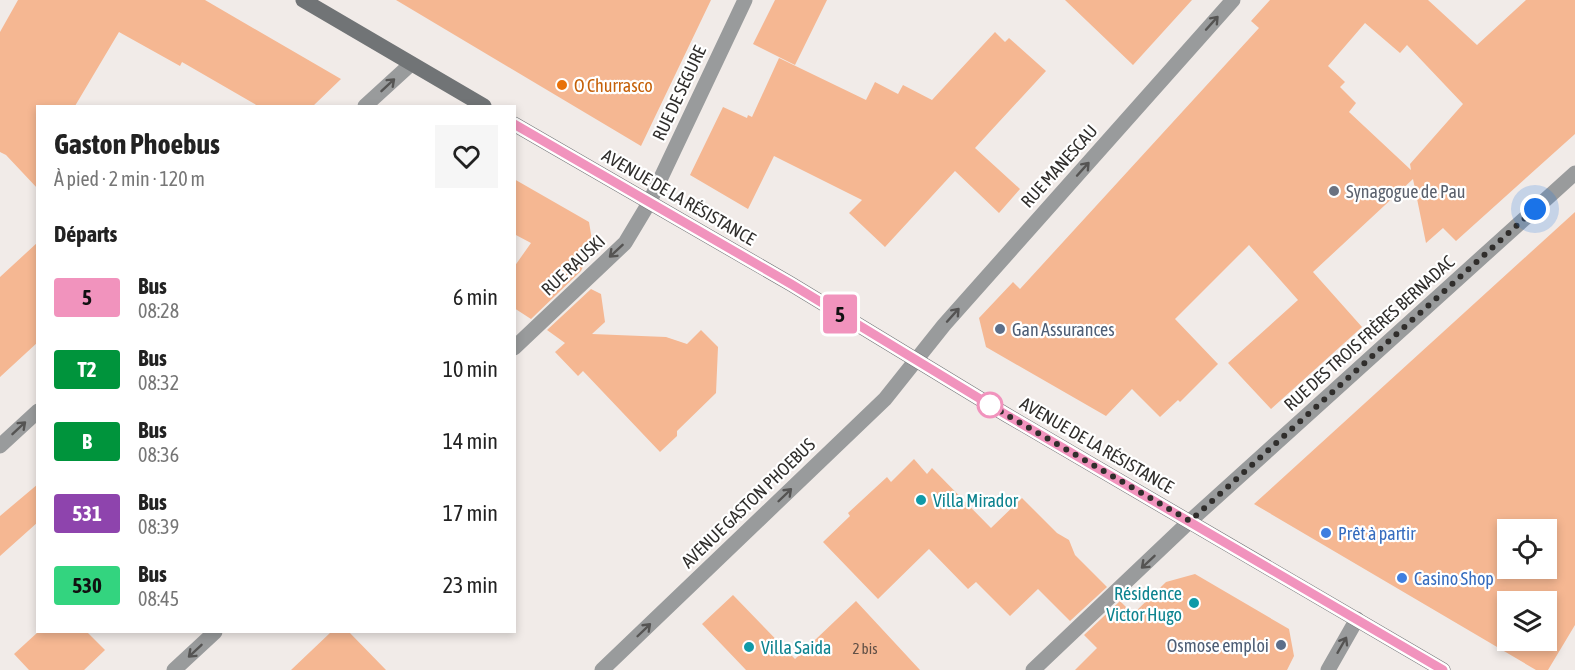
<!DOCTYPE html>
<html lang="fr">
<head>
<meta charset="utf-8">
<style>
	:root { --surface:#fff; --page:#f6f6f6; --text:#222; --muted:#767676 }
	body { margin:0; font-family:"Asap Condensed",sans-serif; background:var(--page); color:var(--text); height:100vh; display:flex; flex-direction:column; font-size:22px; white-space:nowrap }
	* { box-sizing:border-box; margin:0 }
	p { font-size:20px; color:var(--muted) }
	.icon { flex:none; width:33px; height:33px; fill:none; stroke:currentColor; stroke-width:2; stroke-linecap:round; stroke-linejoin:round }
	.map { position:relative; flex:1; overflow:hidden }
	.details { position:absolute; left:36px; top:105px; width:480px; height:528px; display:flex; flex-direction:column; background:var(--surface); border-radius:0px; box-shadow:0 3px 9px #0003 }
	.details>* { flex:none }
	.badge { padding:0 12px; border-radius:4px; font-size:21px; line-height:39px }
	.buttons { position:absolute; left:1497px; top:519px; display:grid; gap:12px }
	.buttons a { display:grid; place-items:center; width:60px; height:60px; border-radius:0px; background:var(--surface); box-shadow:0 3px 9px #0003; font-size:30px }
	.you { position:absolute; width:30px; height:30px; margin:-15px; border:4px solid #fff; border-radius:50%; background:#1a73e8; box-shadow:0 0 0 9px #1a73e833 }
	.map>.badge { position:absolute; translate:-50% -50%; box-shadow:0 0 0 3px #fff }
	h2 { padding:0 18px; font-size:22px; line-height:54px }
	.round { display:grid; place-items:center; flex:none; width:63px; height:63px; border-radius:0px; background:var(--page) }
	.summary { display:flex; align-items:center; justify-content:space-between; height:102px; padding:0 18px }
	h1 { font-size:28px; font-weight:700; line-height:45px }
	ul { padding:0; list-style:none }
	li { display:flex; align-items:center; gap:18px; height:72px; padding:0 18px }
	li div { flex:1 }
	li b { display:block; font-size:22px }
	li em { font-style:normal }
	li .badge { min-width:66px; font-weight:700; text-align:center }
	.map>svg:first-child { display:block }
</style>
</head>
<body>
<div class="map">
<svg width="1575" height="670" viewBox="0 0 1575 670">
	<rect width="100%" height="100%" fill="#f1ebe8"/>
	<path fill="#f5b792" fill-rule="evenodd" d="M18,0h187l136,79 -28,27h-55l-76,-44 -2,4 -61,-34 -44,74h-37v83l-32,-34 -6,-3v-120z
		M396,0h315l-70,146z
		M775,0h52l-32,65 -42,-21z
		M1065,0h127l-59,65z
		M1270,0h158l49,45 49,-45h49v134l-119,107 -13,-13 -17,15 -13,-64 -100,93 49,55 -91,82 -43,-46 70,-63 -49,-55 -74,74 43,45 -38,38 -2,-2 -18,17 -28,-28 -26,27 -120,-69 -7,-29 34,-36 7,7 239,-261 -8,-7zM1365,23l35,30 7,-8 56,59 -53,60 1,6 -62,-58 7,-9 -16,-16 5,-5 -17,-16z
		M995,32l10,10 4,-4 37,33 -71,77 45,41 -21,24 -44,-42 -70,76 -36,-34 13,-13 -88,-44 -26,53 -58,-34 33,-68 24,11 1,-3 4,2 27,-59 87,42 9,-18 23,12 5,-9 29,15z
		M514,179l75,43 4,24 -12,25 -50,48 -17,-11v-41l17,-24 -17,-9z
		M1575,212v413l-27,45h-12l-282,-166zM1508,530h38v38h-38zM1508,602h38v38h-38z
		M38,242v100l-38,35v-100z
		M591,289l10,5 4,28 -13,12 74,3 21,7 14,-14 17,17 -2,46 -39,38v5l-17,16 -77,-81 -5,5 -23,-24 10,-9 -18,-13z
		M914,459l13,15 5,-6 59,60 31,-30 35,35 12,7 6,15 32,32 -37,34 -32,-32 -28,27 -34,-34 -8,7 -39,-40 -51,50 -55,-57 27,-26 -2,-3 39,-36 4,5z
		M38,484v38l-38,34v-40z
		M1195,574l94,55 5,27 -7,14h-212l22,-22 -13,-13 36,-34 13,13 33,-32z
		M733,595l62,64 61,-58 64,69h-174l-44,-46z
		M38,632h49l18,18 -21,20h-55l-15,-16z
		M331,632h18l37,38h-95z"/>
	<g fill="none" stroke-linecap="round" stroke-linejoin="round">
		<path stroke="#999b9c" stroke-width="15" d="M365,106l46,-42
			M514,348l111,-105 24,-40 96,-203
			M0,446l38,-35
			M174,670l41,-38
			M602,670l283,-271 59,-74 289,-325
			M1033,670l157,-149 385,-348
			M1328,670l29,-51"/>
		<path stroke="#717476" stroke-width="15" d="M303,0l181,106
			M514,124l277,160 214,130 438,256"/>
	</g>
	<defs><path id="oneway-shaft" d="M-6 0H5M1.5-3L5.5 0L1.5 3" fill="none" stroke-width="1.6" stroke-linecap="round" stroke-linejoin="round" transform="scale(1.5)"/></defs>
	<g stroke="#555453">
		<use href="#oneway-shaft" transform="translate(1212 23) rotate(-48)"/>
		<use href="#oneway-shaft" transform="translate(388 85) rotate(-43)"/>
		<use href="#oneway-shaft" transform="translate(1083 169) rotate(-48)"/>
		<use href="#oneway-shaft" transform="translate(616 251) rotate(137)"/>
		<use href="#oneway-shaft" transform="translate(953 315) rotate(-48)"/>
		<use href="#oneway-shaft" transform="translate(19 428) rotate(-43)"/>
		<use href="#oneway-shaft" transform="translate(785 495) rotate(-44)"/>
		<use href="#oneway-shaft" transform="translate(1148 562) rotate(137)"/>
		<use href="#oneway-shaft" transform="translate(644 630) rotate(-44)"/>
		<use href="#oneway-shaft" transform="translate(1342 645) rotate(-60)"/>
		<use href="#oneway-shaft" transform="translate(195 651) rotate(137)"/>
	</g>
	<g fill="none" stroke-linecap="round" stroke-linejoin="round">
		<g stroke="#fff" stroke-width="14">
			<path id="line" d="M514,124l277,160 214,130 438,256"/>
		</g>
		<use href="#line" stroke="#f193bd" stroke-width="9"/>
		<path stroke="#302e2c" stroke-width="6" stroke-dasharray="0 10.8" d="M990,405l-4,-2 204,118 345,-312"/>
	</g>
	<circle fill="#e8710a" stroke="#fff" stroke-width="2" cx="562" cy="85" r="6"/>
	<circle fill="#6b7280" stroke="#fff" stroke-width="2" cx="1334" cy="191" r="6"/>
	<g fill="#5c6f8a" stroke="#fff" stroke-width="2">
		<circle cx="1000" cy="329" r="6"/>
		<circle cx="1281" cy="645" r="6"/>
	</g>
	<circle fill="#fff" stroke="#f193bd" stroke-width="3" cx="990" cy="405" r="12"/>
	<g fill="#0f9aa8" stroke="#fff" stroke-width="2">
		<circle cx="921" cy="500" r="6"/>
		<circle cx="1194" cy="603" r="6"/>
		<circle cx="749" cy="647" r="6"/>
	</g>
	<g fill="#3f7fe0" stroke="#fff" stroke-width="2">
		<circle cx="1326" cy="533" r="6"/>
		<circle cx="1402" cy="578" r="6"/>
	</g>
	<g text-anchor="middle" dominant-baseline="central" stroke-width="4.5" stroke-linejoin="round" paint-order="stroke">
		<g font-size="15" fill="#615046">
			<text x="865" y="648">2 bis</text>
		</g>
		<g font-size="18" fill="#c56008" stroke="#fff" text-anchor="start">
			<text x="574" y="85">O Churrasco</text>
		</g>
		<g font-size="18" fill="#302e2c" stroke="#fff">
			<text transform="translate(679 93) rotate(-65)">RUE DE SEGURE</text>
			<text transform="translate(1059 166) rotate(-48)">RUE MANESCAU</text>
			<text transform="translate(679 197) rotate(30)">AVENUE DE LA RÉSISTANCE</text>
			<text transform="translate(573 265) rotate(-43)">RUE RAUSKI</text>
			<text transform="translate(1369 333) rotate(-42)">RUE DES TROIS FRÈRES BERNADAC</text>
			<text transform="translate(1097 445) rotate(30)">AVENUE DE LA RÉSISTANCE</text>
			<text transform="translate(748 503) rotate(-44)">AVENUE GASTON PHOEBUS</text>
		</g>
		<g font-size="18" fill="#5b616d" stroke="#fff" text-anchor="start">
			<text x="1346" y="191">Synagogue de Pau</text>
		</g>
		<g font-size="18" fill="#4e5e75" stroke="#fff" text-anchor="start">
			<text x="1012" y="329">Gan Assurances</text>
			<text x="1269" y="645" text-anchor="end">Osmose emploi</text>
		</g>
		<g font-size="18" fill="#0d838f" stroke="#fff" text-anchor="start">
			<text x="933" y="500">Villa Mirador</text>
			<text x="1182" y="593" text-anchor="end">Résidence<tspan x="1182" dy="21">Victor Hugo</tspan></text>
			<text x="761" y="647">Villa Saida</text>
		</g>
		<g font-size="18" fill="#366cbe" stroke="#fff" text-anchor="start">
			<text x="1338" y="533">Prêt à partir</text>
			<text x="1414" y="578">Casino Shop</text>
		</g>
	</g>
</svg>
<div class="buttons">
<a><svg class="icon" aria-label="locate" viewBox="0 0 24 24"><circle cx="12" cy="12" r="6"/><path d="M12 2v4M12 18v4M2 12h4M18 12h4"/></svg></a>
<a><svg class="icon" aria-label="layers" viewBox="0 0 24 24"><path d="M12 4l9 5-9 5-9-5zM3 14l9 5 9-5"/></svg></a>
</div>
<div class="you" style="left:1535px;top:209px"></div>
<b class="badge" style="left:840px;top:314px;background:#f193bd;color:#111">5</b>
<section class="details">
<div class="summary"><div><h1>Gaston Phoebus</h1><p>À pied · 2 min · 120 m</p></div><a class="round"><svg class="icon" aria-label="heart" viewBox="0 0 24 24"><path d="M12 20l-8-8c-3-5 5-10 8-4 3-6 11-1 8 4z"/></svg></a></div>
<h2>Départs</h2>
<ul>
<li><span class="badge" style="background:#f193bd;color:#111">5</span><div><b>Bus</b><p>08:28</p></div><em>6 min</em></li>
<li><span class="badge" style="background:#00943c;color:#fff">T2</span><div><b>Bus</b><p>08:32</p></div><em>10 min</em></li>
<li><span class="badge" style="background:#00943c;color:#fff">B</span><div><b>Bus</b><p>08:36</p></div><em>14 min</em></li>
<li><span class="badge" style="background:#8e44ad;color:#fff">531</span><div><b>Bus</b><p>08:39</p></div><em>17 min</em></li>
<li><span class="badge" style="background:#33d47f;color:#111">530</span><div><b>Bus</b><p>08:45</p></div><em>23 min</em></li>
</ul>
</section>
</div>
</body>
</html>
